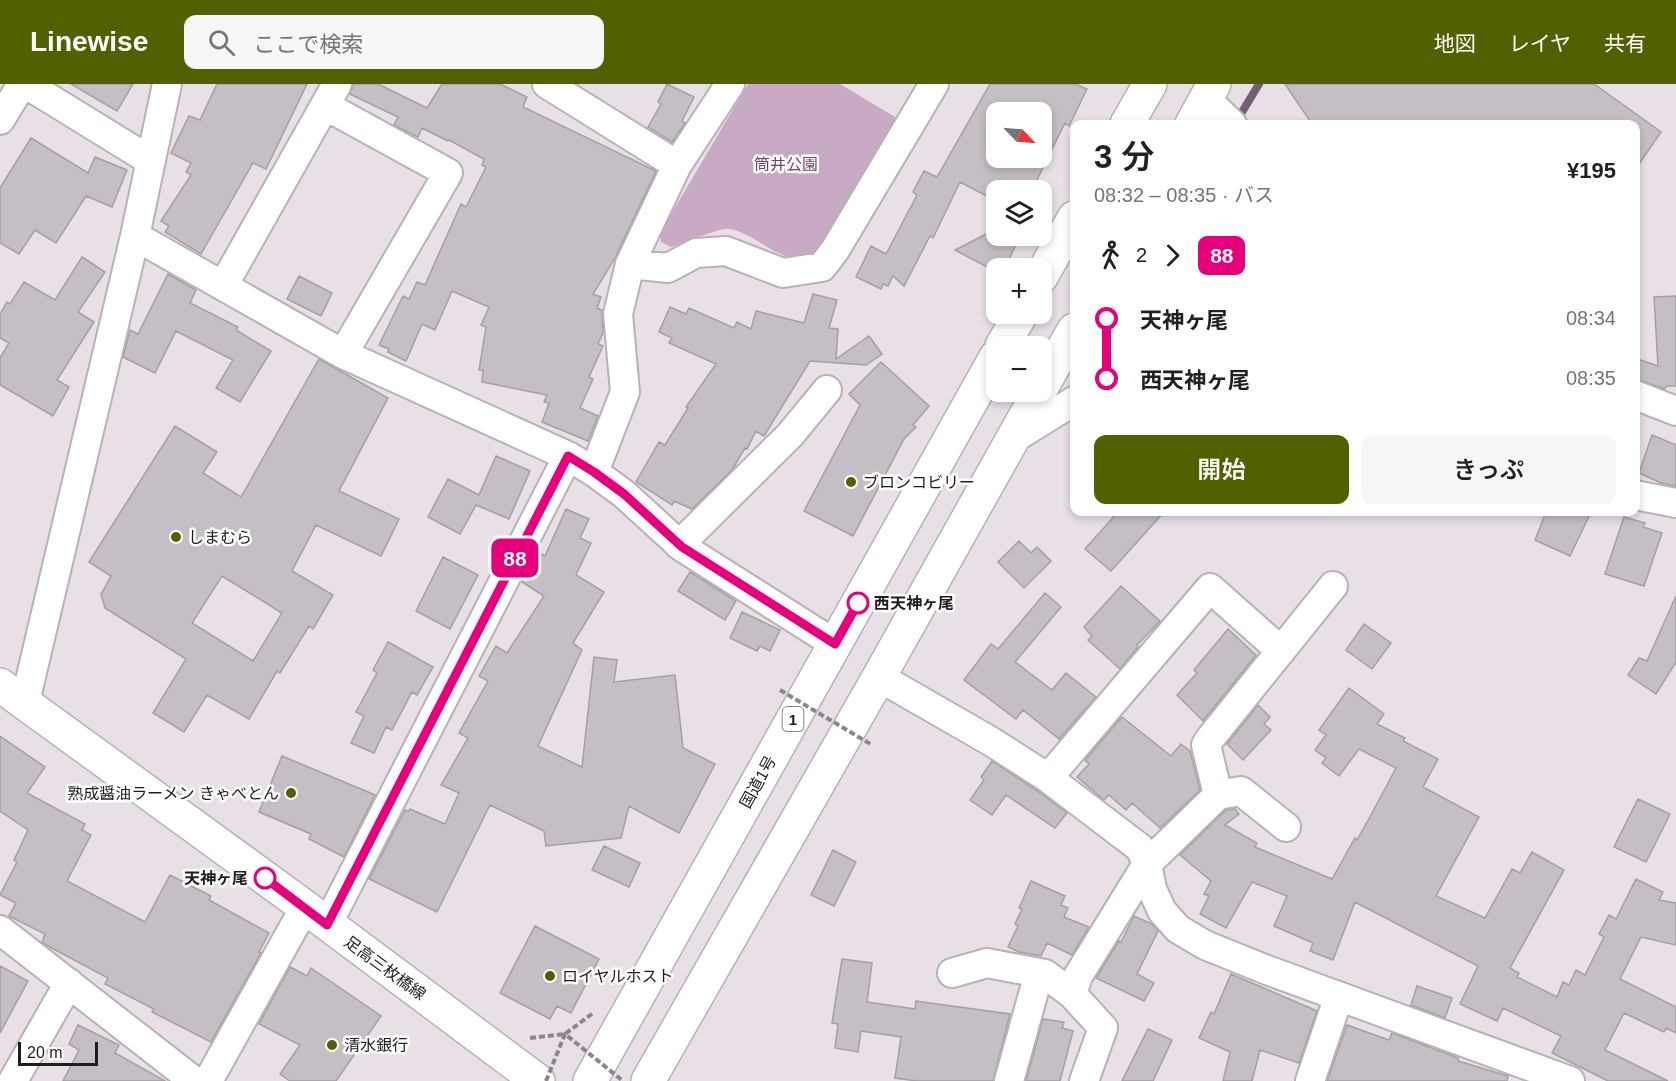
<!DOCTYPE html>
<html lang="ja">
<head>
<meta charset="utf-8">
<style>
	:root { --surface:#fff; --page:#f6f6f6; --text:#202124; --muted:#757577; --accent:#536001 }
	body { margin:0; font-family:Helvetica,"Noto Sans JP",sans-serif; background:var(--page); color:var(--text); height:100vh; display:flex; flex-direction:column; font-size:22px; white-space:nowrap }
	* { box-sizing:border-box; margin:0 }
	p { font-size:20px; color:var(--muted) }
	.icon { flex:none; width:33px; height:33px; fill:none; stroke:currentColor; stroke-width:2; stroke-linecap:round; stroke-linejoin:round }
	.map { position:relative; flex:1; overflow:hidden }
	.details { position:absolute; left:1070px; top:36px; width:570px; height:396px; display:flex; flex-direction:column; background:var(--surface); border-radius:12px; box-shadow:0 3px 9px #0003 }
	.details>* { flex:none }
	.badge { padding:0 12px; border-radius:9px; font-size:21px; line-height:39px }
	.needle { width:39px; rotate:115deg }
	.tools { position:absolute; left:986px; top:18px; display:grid; gap:12px }
	.tools a { display:grid; place-items:center; width:66px; height:66px; border-radius:12px; background:var(--surface); box-shadow:0 3px 9px #0003; font-size:30px }
	.scale { position:absolute; left:18px; bottom:15px; width:80px; box-sizing:border-box; padding-left:6px; border:3px solid #1f1c1f; border-top:0; font-size:16px; line-height:21px; white-space:nowrap; color:#1f1c1f; -webkit-text-stroke:4px #fff; paint-order:stroke }
	.map>.badge { position:absolute; translate:-50% -50%; box-shadow:0 0 0 3px #fff }
	.legs { display:flex; align-items:center; gap:9px; height:66px; padding:0 24px; font-size:20px }
	.legs p { margin-inline-start:auto }
	.summary { display:flex; align-items:center; justify-content:space-between; height:102px; padding:0 24px }
	h1 { font-size:33px; font-weight:600; line-height:45px }
	.cta { display:flex; gap:12px; margin-top:auto; padding:12px 24px }
	.cta a { flex:1; height:69px; border-radius:12px; background:var(--accent); color:#fff; font-size:24px; font-weight:600; line-height:69px; text-align:center }
	.cta a+a { background:var(--page); color:var(--text) }
	ul { padding:0 24px; list-style:none }
	li { display:flex; align-items:center; gap:21px; height:60px; font-size:22px }
	li i { display:grid; place-items:center; width:9px; height:100%; margin:0 8px; background:currentColor }
	li i::after { content:''; width:15px; height:15px; margin:-8px; border:4px solid; border-radius:50%; background:var(--surface) }
	li p { margin-inline-start:auto }
	li:first-child i { background:linear-gradient(#0000 50%,currentColor 0) }
	li:last-child i { background:linear-gradient(currentColor 50%,#0000 0) }
	header { display:flex; align-items:center; gap:36px; box-sizing:border-box; height:84px; padding:0 30px; background:var(--accent); color:#fff }
	header strong { font-size:28px }
	nav { display:flex; gap:33px; margin-inline-start:auto; font-size:21px }
	.search { width:420px; height:54px; background:var(--page); display:flex; align-items:center; gap:15px; box-sizing:border-box; padding:0 21px; border-radius:12px; color:var(--muted); font-size:22px }
	.map>svg:first-child { display:block }
</style>
</head>
<body>
<header>
<strong>Linewise</strong>
<div class="search"><svg class="icon" aria-label="search" viewBox="0 0 24 24"><circle cx="10" cy="10" r="6"/><path d="M15 15l6 6"/></svg>ここで検索</div>
<nav><a>地図</a><a>レイヤ</a><a>共有</a></nav>
</header>
<div class="map">
<svg width="1676" height="997" viewBox="0 0 1676 997">
	<rect width="100%" height="100%" fill="#e8dfe7"/>
	<path fill="#c8aac5" d="M748,0h92l60,36 -71,117c-4,5 -8,11 -13,15 -31,21 -57,-19 -87,-23 -8,-2 -47,15 -58,18l-10,-5 -1,-9z"/>
	<g fill="none" stroke-linecap="round" stroke-linejoin="round">
		<path stroke="#735e72" stroke-width="8" d="M1236,38l23,-38"/>
	</g>
	<path fill="#c6bec5" stroke="#a69ea5" stroke-width="1.5" fill-rule="evenodd" d="M71,0h62l-16,27z
		M217,0h90l-41,85 -13,-6 -52,91 -36,-22 4,-6 -8,-5 30,-46 -5,-3 5,-9 -20,-10 18,-37 11,4z
		M353,0h25l49,24 15,-24h58l27,13 -4,10 133,64 -41,87 -22,36 8,3 -4,11 5,2 1,23 -5,11 5,2 -14,31 4,2 -13,29 18,8 -10,25 -46,-19 7,-19 -5,-1 3,-7 -65,-13 1,-12h-4l7,-43 -5,-2 8,-18 -37,-16 -17,39 -13,-6 -16,37 -18,-9 1,-3 -10,-4 24,-49 6,3 8,-17 8,3 36,-81 5,3 20,-40 -4,-2 2,-6 -35,-19 -1,1 -26,-13 -4,9 -24,-12 4,-8 -48,-23z
		M667,0l27,13 -12,24 3,2 -13,19 -24,-15 13,-23 -3,-2z
		M990,0h85l12,5 -18,37 -4,-3 -33,67h-36v11l-36,-19 -27,56 -3,-2 -26,50 -11,-10 -5,10 -5,-2 -2,5 -25,-12 15,-31 15,8 31,-59 -4,-3 11,-21 13,6zM996,28h45v46h-45z
		M1285,0h309l67,48 -26,38v-46h-323z
		M31,54l57,35 7,-16 32,13 -15,37 -26,-11 -30,47 -21,-13 -16,24 -19,-11v-55z
		M996,145v7h24l-15,32h-16l-34,-18z
		M82,173l23,15 -27,40 16,10 -37,58 12,7 -16,29 -53,-31v-27l9,-15 -9,-5v-24l7,-12 3,2 14,-22 31,18z
		M168,190l28,16 -6,13 48,24 -2,3 35,21 -31,51 -24,-14 17,-28 -57,-29 -21,42 -32,-16 7,-27 8,4z
		M299,192l33,17 -11,23 -34,-17z
		M813,210l24,6 -8,28 9,1 -2,30 33,-23 13,18 -16,11 -56,-4 -46,75 -8,-5 -9,18 -2,-1 -13,22 -40,39 -18,-8 -2,4 -36,-23 23,-40 6,3 23,-37 -2,-1 30,-43 -47,-21 3,-5 -13,-6 11,-25 16,7 3,-6 45,20 3,-6 14,7 5,-18 48,12z
		M1676,212v90h-10l-1,3 -30,-10v-21l23,8 -4,-69z
		M319,275l69,39 -49,93 60,28 -18,37 -65,-31 -24,46 41,24 -20,34 -4,-3 -29,47 -3,-2 -28,48 -42,-24 -23,37 -31,-19 33,-54 -81,-51 -4,-14 10,-18 -22,-14 86,-136 42,26 -14,21 38,24zM222,492l60,37 -29,48 -61,-38z
		M881,278l48,44 -16,19 3,2 -12,12 -51,97 -49,-25 56,-106 -11,-11z
		M1652,351l24,10v41l-15,-3 -22,-10z
		M496,372l34,15 -21,48 -33,-14 -16,29 -32,-17 20,-38 31,16z
		M566,425l23,10 -9,19 11,5 -15,32 28,17 -31,51 9,7 -44,96 44,21 12,-110 23,3 -3,22 61,-7 8,73 32,16 -36,69 -50,-27 -8,32 -75,8 -2,-15 -54,-26 -53,107 -68,-33 36,-69 4,1 1,-2 35,15 14,-31 -18,-8 27,-47 -9,-5 29,-52 -9,-5 17,-30 11,7 37,-57 -22,-14 17,-29 6,3z
		M1118,428h46l-53,59 -26,-22z
		M1546,428h45l-21,44 -35,-16z
		M1624,433l21,6 -2,4 19,6 -18,53 -39,-12z
		M1019,457l12,12 6,-6 14,14 -27,27 -26,-26z
		M443,473l35,18 -28,54 -34,-18z
		M690,488l46,29 -11,19 -47,-29z
		M1121,502l39,35 -23,24 1,2 -18,22 -32,-29 4,-4 -8,-9z
		M1045,509l16,14 -46,55 37,28 14,-17 30,24 -37,42 -36,-29 -7,9 -52,-39 27,-36 7,5z
		M1676,512v66l-20,32 -28,-19 11,-17 8,3z
		M742,528l38,18 -10,21 -10,-5 -3,5 -27,-13z
		M1364,540l27,19 -19,26 -26,-19z
		M1228,545l28,26 -53,66 -26,-26 20,-22 -3,-3z
		M388,558l45,25 -16,28 -5,-3 -20,38 -6,-3 -12,26 -23,-10 13,-27 -8,-4 21,-39 -4,-3z
		M1349,604l35,26 -7,10 28,14 -2,3 35,18 -15,28 56,30 -43,79 49,22 27,-49 8,4 12,-21 32,18 -54,98 9,5 -2,4 40,20 6,-15 6,3 7,-15 9,5 19,-38 -5,-3 10,-19 7,4 20,-40 27,13 -4,8 17,3v42l-35,-8 -21,42 56,28v26l-10,-5 -2,4 -40,-19 -19,37 63,31h-60l-56,-28 9,-17 -58,-28 -6,13 -37,-17 18,-38 -123,-64 -22,58 -23,-9 3,-8 -39,-17 13,-30 -35,-14 -26,46 -26,-14 9,-18 -5,-2 7,-13 -31,-26 46,-45 9,-1 4,5 -14,11 32,18 -2,4 77,32 23,-41 2,2 14,-25 25,-47 -37,-19 -20,27 -17,-13 4,-5 -11,-8 11,-15 -7,-5z
		M1258,621l12,12 -6,7 7,6 -28,30 -16,-16z
		M1122,633l49,39 10,-12 9,7 10,39 -40,38 -28,-25 -6,7 -17,-15 -5,5 -27,-23 12,-13 -4,-4z
		M0,652l45,31 -18,26 58,31 -3,6 9,5 -24,46 78,41 25,-47 41,21 -2,4 60,33 -10,19 2,1 -50,89 -59,-30 2,-3 -49,-25 3,-6 -60,-32 -6,-4 3,-8 -36,-18 7,-13 -16,-8 17,-33 -3,-2 14,-30 -28,-19z
		M282,672l93,39 -31,62 -35,-18 2,-5 -52,-22z
		M992,677l47,31 28,21 -12,15 -49,-33 -14,20 -22,-15 14,-20 -3,-3z
		M1638,715l32,15 -24,48 -32,-15z
		M604,762l36,17 -11,24 -37,-17z
		M833,766l23,12 -22,44 -23,-11z
		M1031,797l34,15 -4,9 7,3 -4,9 25,10 -17,28 -25,-12 -6,13 -22,-4 -11,-5 10,-21 -3,-2 7,-15 -3,-1z
		M1134,832l18,8 6,7 -21,43 17,9 -10,18 -48,-23 23,-37 2,1z
		M535,842l64,33 -28,54 -14,-7 -7,13 -50,-26z
		M842,875l30,4 -5,39 48,7 1,-8 94,13 -17,67h-76l-22,-3 6,-41 -40,-6 -3,21 -23,-4 3,-24 -6,-1z
		M0,882l28,15 -28,52z
		M290,883l17,9 4,-8 70,48 -45,65h-46l-10,-7 20,-29 -41,-21z
		M1231,890l86,37 -18,52 -39,-13 -8,31h-29l7,-29 -31,-14 12,-26 3,2z
		M1417,902l35,12 -7,20 -34,-13z
		M1043,935l21,3 -2,6 11,3 -13,50h-34z
		M78,941l41,20 -4,8 50,28h-102l16,-31 -10,-6z
		M1347,941l42,15 3,-7 66,25v3l50,15 -1,5h-180z
		M1148,945l24,11 -19,41h-31z"/>
	<g fill="none" stroke-linecap="round" stroke-linejoin="round">
		<g stroke="#b9b1b8" stroke-width="32">
			<path id="minor" d="M26,0l125,77
				M547,0l130,81
				M1206,15l26,25
				M326,22l122,67 -105,181
				M0,36l22,-36
				M135,152l208,118 225,102 26,16 30,22 58,53 153,97
				M630,180l38,4 28,-15 30,-2 57,22 39,-6 13,-17 99,-166
				M223,202l114,-202
				M1635,311l41,16
				M1011,356l63,-39
				M594,388l31,-80 -7,-78 12,-50 47,-99 53,-81
				M1635,411l41,8
				M679,461l111,-110 37,-45
				M879,593l113,65 56,36 92,70 7,16 5,25 10,22 16,18 27,16 62,25 303,111
				M25,618l110,-466 32,-152
				M1048,694l162,-190 71,63
				M1218,711l-12,-50 3,-5 124,-154
				M327,841l241,-469
				M0,846l194,151
				M952,889l35,-10 58,11 27,20
				M13,997l56,-98
				M208,997l97,-174
				M1009,997l30,-108
				M1084,997l19,-53 -31,-34 6,-18 69,-112 71,-69 23,-4 45,36
				M1310,997l29,-85"/>
		</g>
		<g stroke="#b9b1b8" stroke-width="36">
			<path id="major" d="M0,601l305,222 233,174"/>
		</g>
		<g stroke="#b9b1b8" stroke-width="36">
			<path id="highway" d="M1127,40l23,-40
				M1192,40l22,-40
				M1041,193l33,-59
				M1002,262l19,-32
				M1041,304l33,-58
				M590,997l406,-724
				M648,997l231,-404 160,-285"/>
		</g>
		<path stroke="#8c868c" stroke-width="4" stroke-dasharray="6 3" stroke-linecap="butt" d="M530,954l35,-4 28,-21"/>
		<use href="#minor" stroke="#fff" stroke-width="28"/>
		<use href="#major" stroke="#fff" stroke-width="33"/>
		<use href="#highway" stroke="#fff" stroke-width="33"/>
		<path stroke="#8c868c" stroke-width="4" stroke-dasharray="6 3" stroke-linecap="butt" d="M780,606l92,55
			M546,997l19,-47 58,47"/>
	</g>
	<g fill="none" stroke-linecap="round" stroke-linejoin="round">
		<g stroke="#fff" stroke-width="14">
			<path id="line-1" d="M265,794l62,47 241,-469 26,16 30,22 58,53 153,97 23,-41"/>
		</g>
		<use href="#line-1" stroke="#e6007e" stroke-width="9"/>
	</g>
	<g fill="#536001" stroke="#fff" stroke-width="2">
		<circle cx="851" cy="398" r="6"/>
		<circle cx="176" cy="453" r="6"/>
		<circle cx="291" cy="709" r="6"/>
		<circle cx="550" cy="892" r="6"/>
		<circle cx="332" cy="961" r="6"/>
	</g>
	<g fill="#fff" stroke="#e6007e" stroke-width="3">
		<circle cx="858" cy="519" r="10"/>
		<circle cx="265" cy="794" r="10"/>
	</g>
	<g text-anchor="middle" dominant-baseline="central" stroke-width="5" stroke-linejoin="round" paint-order="stroke">
		<rect fill="#fff" stroke="#626062" stroke-width="1.5" x="782.5" y="623" width="21" height="24" rx="4.5"/>
		<g font-size="15" font-weight="bold" fill="#1f1c1f">
			<text x="793" y="635">1</text>
		</g>
		<g font-size="16" fill="#6f456d" stroke="#fff">
			<text x="786" y="80">筒井公園</text>
		</g>
		<g font-size="16" fill="#1f1c1f" stroke="#fff" text-anchor="start">
			<text x="863" y="398">ブロンコビリー</text>
			<text x="188" y="453">しまむら</text>
			<text x="279" y="709" text-anchor="end">熟成醤油ラーメン きゃべとん</text>
			<text x="562" y="892">ロイヤルホスト</text>
			<text x="344" y="961">清水銀行</text>
		</g>
		<g font-size="16" font-weight="bold" fill="#1f1c1f" stroke="#fff" text-anchor="start">
			<text x="874" y="519">西天神ヶ尾</text>
			<text x="248" y="794" text-anchor="end">天神ヶ尾</text>
		</g>
		<g font-size="16" fill="#1f1c1f" stroke="#fff">
			<text transform="translate(758 698) rotate(-61)">国道1号</text>
			<text transform="translate(385 884) rotate(36)">足高三枚橋線</text>
		</g>
	</g>
</svg>
<div class="tools">
<a><svg class="needle" viewBox="-14 -14 28 28"><path d="M0-13l5 13h-10z" fill="#e53935"/><path d="M0 13l5-13h-10z" fill="#757577"/></svg></a>
<a><svg class="icon" aria-label="layers" viewBox="0 0 24 24"><path d="M12 4l9 5-9 5-9-5zM3 14l9 5 9-5"/></svg></a>
<a>+</a>
<a>−</a>
</div>
<div class="scale">20 m</div>
<b class="badge" style="left:515px;top:474px;background:#e6007e;color:#fff">88</b>
<section class="details">
<div class="summary"><div><h1>3 分</h1><p>08:32 – 08:35 · バス</p></div><b>¥195</b></div>
<div class="legs"><svg class="icon" aria-label="walk" viewBox="0 0 24 24"><circle cx="13" cy="4" r="2"/><path d="M13 8l-2 6 4 7M11 14l-3 7M7 12l3-4h3l4 4"/></svg>2<svg class="icon" aria-label="forward" viewBox="0 0 24 24"><path d="M9 5l7 7-7 7"/></svg><b class="badge" style="background:#e6007e;color:#fff">88</b></div>
<ul>
<li><i style="color:#e6007e"></i><b>天神ヶ尾</b><p>08:34</p></li>
<li><i style="color:#e6007e"></i><b>西天神ヶ尾</b><p>08:35</p></li>
</ul>
<div class="cta"><a>開始</a><a>きっぷ</a></div>
</section>
</div>
</body>
</html>
